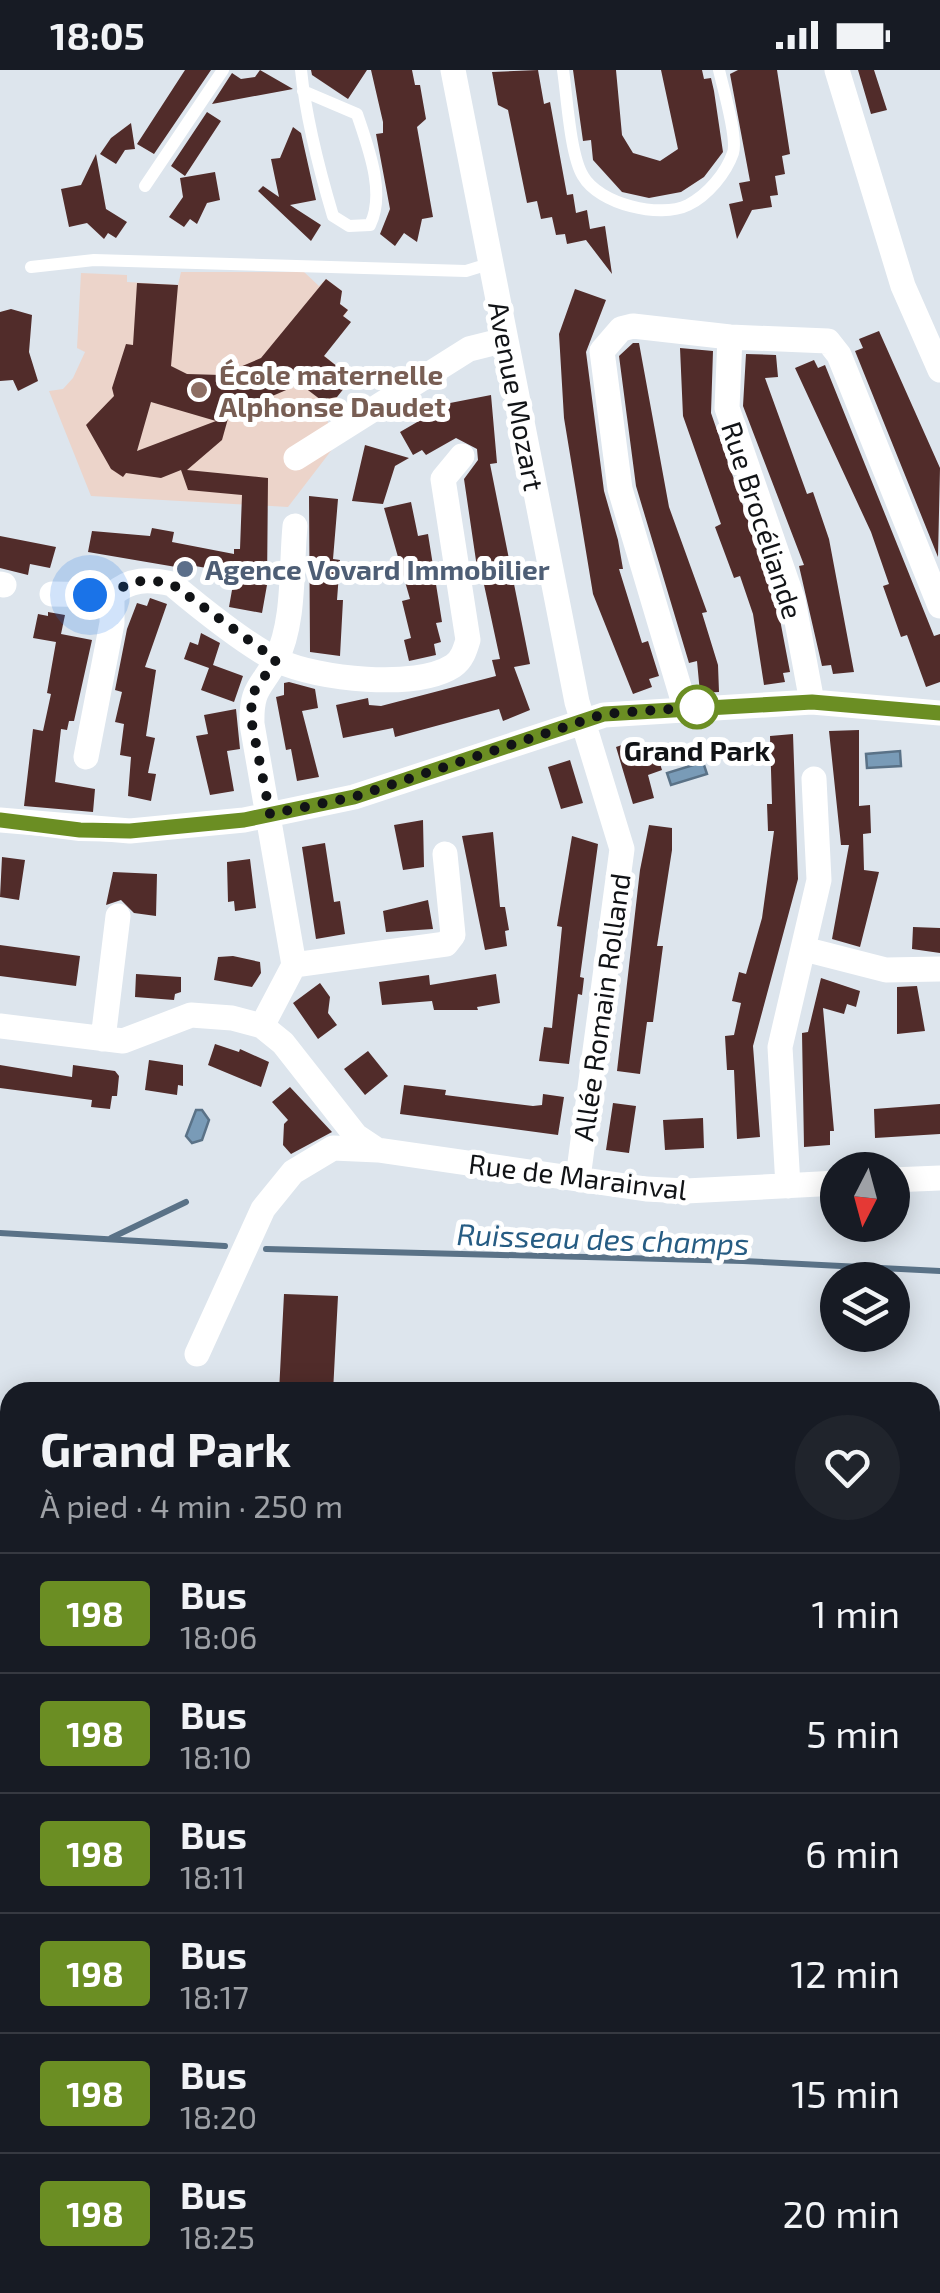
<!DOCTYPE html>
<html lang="fr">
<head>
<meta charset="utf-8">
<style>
	:root { --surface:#171b24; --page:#20242c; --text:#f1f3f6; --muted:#9ea1a6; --line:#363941 }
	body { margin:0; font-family:"Exo 2",sans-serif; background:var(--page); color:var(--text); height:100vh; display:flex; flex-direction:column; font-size:38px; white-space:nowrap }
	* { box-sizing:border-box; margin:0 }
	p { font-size:32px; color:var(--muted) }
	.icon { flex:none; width:55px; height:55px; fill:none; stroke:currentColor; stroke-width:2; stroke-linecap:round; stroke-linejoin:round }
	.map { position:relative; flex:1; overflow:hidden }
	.details { position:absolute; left:0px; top:1312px; width:940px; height:912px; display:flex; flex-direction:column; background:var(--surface); border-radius:30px 30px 0 0; box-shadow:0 5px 25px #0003 }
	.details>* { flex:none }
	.badge { padding:0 20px; border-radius:8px; font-size:35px; line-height:65px }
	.needle { width:65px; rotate:186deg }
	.tools { position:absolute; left:820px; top:1082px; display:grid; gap:20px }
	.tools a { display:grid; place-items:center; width:90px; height:90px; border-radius:50%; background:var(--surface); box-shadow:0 5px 25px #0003; font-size:50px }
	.you { position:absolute; width:50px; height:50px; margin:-25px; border:8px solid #fff; border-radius:50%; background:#1a73e8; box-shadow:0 0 0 15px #1a73e833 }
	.map>.badge { position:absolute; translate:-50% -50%; box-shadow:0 0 0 5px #fff }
	.round { display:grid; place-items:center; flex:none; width:105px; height:105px; border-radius:52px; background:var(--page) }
	.head { display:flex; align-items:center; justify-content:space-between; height:170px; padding:0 40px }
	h1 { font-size:48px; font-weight:700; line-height:75px }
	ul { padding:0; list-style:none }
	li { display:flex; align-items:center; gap:30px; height:120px; padding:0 40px; border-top:2px solid var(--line) }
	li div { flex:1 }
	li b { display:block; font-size:38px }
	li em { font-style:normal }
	li .badge { min-width:110px; font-weight:700; text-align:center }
	.status { display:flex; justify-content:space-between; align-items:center; height:70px; padding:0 50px; background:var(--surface); direction:ltr }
	.status svg { height:28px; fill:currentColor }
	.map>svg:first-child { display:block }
</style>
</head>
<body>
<div class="status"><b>18:05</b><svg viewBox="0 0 49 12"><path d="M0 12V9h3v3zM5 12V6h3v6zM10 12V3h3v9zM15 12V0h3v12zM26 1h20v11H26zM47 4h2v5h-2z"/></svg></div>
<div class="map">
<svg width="940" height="2223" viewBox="0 0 940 2223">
	<rect width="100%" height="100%" fill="#dde5ed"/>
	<path fill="#ecd4ca" d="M181,202h123l15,14 7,-7 16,12 -2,13 8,6 -27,43 22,18 2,16 -8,10 1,17 -12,4 11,25 -49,64 -197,-11 -42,-105 14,-2 10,-11 12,-26 -8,-4 4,-75 46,2v7l51,3z"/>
	<path fill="#799bb7" stroke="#5a7287" stroke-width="2.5" d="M900,681l1,15 -34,2 -1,-14z
		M703,692l4,12 -36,11 -4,-12z
		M196,1040h6l7,10 -7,20 -10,3 -6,-7z"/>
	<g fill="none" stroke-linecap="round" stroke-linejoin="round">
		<path stroke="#5a7287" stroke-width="6" d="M0,1163l225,13
			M111,1168l75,-36
			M266,1179l477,12 197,10"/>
	</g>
	<path fill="#512c2a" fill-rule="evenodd" d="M185,0h26l-57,84 -17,-10z
		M260,0l33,19 -81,15 20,-31 9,6 14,-2z
		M311,0h56l-19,29 -36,-24z
		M371,0h41l3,15h5l6,34 -9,8 16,90 -11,2 -5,23 -13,-9 -9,13 -15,-12 10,-25 -14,-75 7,-1v-11z
		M538,0l6,34 6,-2 17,93 6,-1 3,19 11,-3 3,19 15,-3 7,48 -26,-34 -19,4 -2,-10 -9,1 -4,-18 -11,2 -4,-18 -10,2 -19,-93 -10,-5 -6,-33z
		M573,0h43l6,65 11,18 27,8 18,-12 -17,-79h41l2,9 7,-1 3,13 9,61 -19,25 -23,15 -32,6 -27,-6 -29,-32 -2,-20 -8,1z
		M738,0h39l13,84 -8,2 3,18 -10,2 3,19 -8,1 2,11 -20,3 -15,29 -8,-35 14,-3 -4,-18 11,-2 -20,-107z
		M858,0h16l13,40 -16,4z
		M207,42l14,9 -36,55 -14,-10z
		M131,53l4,26 -10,1 -9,14 -16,-10 11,-16z
		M293,57l8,6 15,67 -26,5 31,20 -10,16 -53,-50 5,-5 16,11 -8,-38 9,-1z
		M96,84l10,55 21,13 -11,16 -8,-5 -4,6 -17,-16 -18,4 -8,-38 20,-4z
		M215,102l5,28 -13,3 -10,21 -7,-5 -6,8 -15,-10 14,-20 -3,-19z
		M326,209l16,12 -2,13 8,6 -5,6 8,6 -27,34 19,15 2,16 -8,10 -16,3 -21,-16 -71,31 -7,25 -35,30 81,8 -1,107 -5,28 -33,-6 6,-34 -40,-7 -2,10 -17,-9 -88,-15 4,-21 58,5 2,-8 22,4 -2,10 62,12v-5h6l2,-54 -54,-5 -7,-20 -20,8 -35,-5 -3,4 -12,-8 -25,-44 28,-29 -2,-8 14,-44 7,1 4,-62 41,2 -7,81 16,8 34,1 40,-17zM151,332l65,19 -79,30z
		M575,219l31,11 -20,52 18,139 14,49 5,29h-4l23,74 6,-2 11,35 -10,3 3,8 -19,7 -40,-100 -29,-176 -5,-84z
		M11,239l21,6 -3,37 9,29 -20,10 -5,-11 -13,1v-69z
		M879,261l61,137 -2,89 -83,-206 8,-3 -4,-9z
		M633,273h6l30,164 38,105 -5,1 16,52 1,27 -19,1 -3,-32 -8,2 -53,-177 -17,-130z
		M680,278l33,3 -2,62 66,191 13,68 -7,1 2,9 -21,3 -11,-71 -13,-38 -6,2 -19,-51 6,-3 -38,-108z
		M746,284l30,1 2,22 -13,1 42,116 6,-2 16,47 25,133 -21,2 -2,-9 -9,1 -23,-100 5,-1 -61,-159z
		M814,290l4,8 7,-3 109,271 6,-2v48l-14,5 -19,-52 -6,2 -18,-51 6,-2 -18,-52 -76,-164z
		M491,325l6,68 -7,1 40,200 -16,3 16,43 -27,11 -4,-12 -104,28 -2,-9 -50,10 -7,-33 32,-7 1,7 12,1 115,-30 -4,-16 8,-1 -17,-79 -4,1 -15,-102 14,-19 -1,-11 -21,-11 -30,17 -4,-5 -9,5 -13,-23 50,-29z
		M365,375l44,13 -14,8 -12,38 -31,-3z
		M309,426l29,3 -5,60 7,1 -3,40h6l-3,56 -30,-4z
		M411,432l7,34 10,-2 14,88 -6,1 5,19 -7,2 2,11 -27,6 -5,-21 7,-2 -9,-37 8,-2 -26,-91z
		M0,466l56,11 -6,21 -20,-4 -2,11 -28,-7z
		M150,528l17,6 -22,63 11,3 -10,66 9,2 -7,35 8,1 -5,27 -23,-5 3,-39 -11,-2 4,-31 -9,-2 7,-30 -7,-2 12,-61 10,-26 10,3z
		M48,542l17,3 -4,19 31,6 -18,81h-5l-2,9 -6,-1 -6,53 40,7 -2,23 -69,-6 9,-77 10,2 8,-37 -4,-1 9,-51 -23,-4 5,-24 10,2z
		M201,563l19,10 -7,22 30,11 -9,26 -33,-12 8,-22 -25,-9 6,-17 8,3z
		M289,612l26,7 3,19 -16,3 17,66 -22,4 -6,-32 -5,1 -10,-53 8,-2v-12z
		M236,639l4,40 -13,2 7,40 -24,4 -14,-59 12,-2 -4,-19z
		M859,660v76l11,-1 1,28 -8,1 1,36 15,2 -19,75 -28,-8 17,-94h-8l-12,-114z
		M793,664l5,145 -45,167 7,91 -23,2 -3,-69h-7l-2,-34 9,-1 7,-32 -9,-2 7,-29 7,2 16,-56 12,-87h-6l-1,-27h5l-2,-68z
		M640,669l2,7 14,5 6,19 -14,5 6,23 -21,6 -17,-57z
		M570,690l13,43 -22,6 -13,-42z
		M423,750l1,47 -21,3 -9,-45z
		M649,755l23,3v22l-15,96h6l-10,76h-6l-7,52 -23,-3 23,-201z
		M493,762l7,75h5l4,23 -4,1 2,15 -22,4 -23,-114z
		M572,766l26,8 -18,133 4,1 -2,17 -4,-1 -9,70 -30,-3 5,-34 8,1 10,-101 -5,-1z
		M325,773l9,59 6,-1 5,33 -29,5 -14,-92z
		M2,787l23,3 -6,40 -19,-3z
		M250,789l6,49 -21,3 -1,-10 -6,1 -1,-40z
		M113,802l44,2 -1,42 -22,-3 -13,-13 -15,5z
		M428,830l5,29 -47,3 -3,-21z
		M913,857l27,1v25l-28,-4z
		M0,875l80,11 -4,30 -76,-10z
		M233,886l27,6 1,11 -9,14 -38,-7 4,-23z
		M136,904l45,3v15l-6,2 -1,6 -39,-3z
		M496,904l4,29 -23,4 1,3h-44l-2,-9 -50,4 -3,-23 50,-7 1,10z
		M821,908l39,13 -4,16 -9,-3 -3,10 -21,-6 11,123h-4v14l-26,2 -2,-114 6,-1z
		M320,913l10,14 -2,16 9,12 -19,14 -25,-36z
		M917,916l8,45 -28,3v-47z
		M215,974l24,8 1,-3 29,13 -8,25 -53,-22z
		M368,981l20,25 -23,19 -21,-26z
		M149,990l34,5v21l-5,-1 -1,10 -32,-5z
		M0,995l72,12 1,-12 42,6 4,5 -2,20h-5l-2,13 -19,-2 1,-7 -92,-12z
		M404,1015l42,5 -1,5 88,11 9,-1 1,-11 21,3 -6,38 -158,-21z
		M290,1017l42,45 -41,22 -8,-9 1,-21 4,-4 -16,-18z
		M613,1033l23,3 -7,47 -23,-3z
		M940,1034v30l-65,4 -1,-29z
		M703,1048l1,30 -39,2 -2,-30z
		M284,1224l54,2 -5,96h-54z"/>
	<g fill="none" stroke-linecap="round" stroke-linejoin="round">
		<path stroke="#fff" stroke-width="12" d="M301,0c5,49 18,99 32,146l16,10 21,-1c16,-32 -2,-78 -13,-111l-54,-23
			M563,0c4,26 7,85 20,106 16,28 77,43 105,29 20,-10 38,-32 45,-52 5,-15 -10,-65 -14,-83
			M145,116l78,-116
			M31,197l63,-7 372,11 26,-8"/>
		<path stroke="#fff" stroke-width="25" d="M453,0l124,632 45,147 -44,329
			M837,0l66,216 37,84
			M730,267l-3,71 66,192 19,102
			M296,388l173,-109 36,-9
			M0,514l4,1
			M52,524l60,1
			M685,637l-65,-218 -18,-138 19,-22 12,-3 97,11 98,4 11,14 101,251
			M86,687l26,-134v-28c18,-17 37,-16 60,-11 26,22 77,63 107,77 38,18 137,29 174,5 9,-6 12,-16 15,-26l-25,-161 19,-23
			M0,750l130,11 114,-11 110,-23 250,-82 208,-13 128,11
			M804,879l82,21 54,-1
			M294,895l152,-21 7,-9 -8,-81
			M0,956l123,15 68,-26 41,3 30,8 21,17 73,93 18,12
			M262,956l32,-61 -42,-241c-1,-37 9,-35 24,-64 19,-37 15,-93 19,-134
			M103,969l15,-123
			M892,1110l48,-2
			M788,1116l-8,-139 39,-167 -5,-101
			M197,1284l66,-145 30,-37 40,-24 45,2 268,39 40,2 152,-8"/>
	</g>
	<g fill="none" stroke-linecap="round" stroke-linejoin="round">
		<g stroke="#fff" stroke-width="22">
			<path id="line" d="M0,750l80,10 50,1 114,-11 110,-23 250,-83 208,-12 128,11"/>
		</g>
		<use href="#line" stroke="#6b8e23" stroke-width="15"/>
		<path stroke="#111316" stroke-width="10" stroke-dasharray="0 18" d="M90,525h22c18,-17 37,-16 60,-11l104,76 -25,36 1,28 18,90 84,-17 250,-83 93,-7"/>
	</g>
	<circle fill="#8d6e63" stroke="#fff" stroke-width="4" cx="199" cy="320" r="10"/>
	<circle fill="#5c6f8a" stroke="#fff" stroke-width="4" cx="185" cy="499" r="10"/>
	<circle fill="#fff" stroke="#6b8e23" stroke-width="5" cx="697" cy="637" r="20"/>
	<g text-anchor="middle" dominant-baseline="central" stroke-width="10" stroke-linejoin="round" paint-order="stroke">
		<g font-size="28" font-weight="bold" fill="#785e54" stroke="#fff" text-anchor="start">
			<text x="219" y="304">École maternelle<tspan x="219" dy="32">Alphonse Daudet</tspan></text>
		</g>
		<g font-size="28" fill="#111316" stroke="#fff">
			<text transform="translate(517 326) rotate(79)">Avenue Mozart</text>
			<text transform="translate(763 450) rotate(72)">Rue Brocéliande</text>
			<text transform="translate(601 937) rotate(-82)">Allée Romain Rolland</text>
			<text transform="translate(578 1106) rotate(7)">Rue de Marainval</text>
		</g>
		<g font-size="28" font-weight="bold" fill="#4e5e75" stroke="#fff" text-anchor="start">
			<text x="205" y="499">Agence Vovard Immobilier</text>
		</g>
		<g font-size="28" font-weight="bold" fill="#111316" stroke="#fff">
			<text x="697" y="680">Grand Park</text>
		</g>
		<g font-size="30" font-style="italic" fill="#265c83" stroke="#fff">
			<text transform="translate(603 1168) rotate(2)">Ruisseau des champs</text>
		</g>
	</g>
</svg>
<div class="tools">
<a><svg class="needle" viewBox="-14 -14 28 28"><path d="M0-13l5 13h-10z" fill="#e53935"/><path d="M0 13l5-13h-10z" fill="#9ea1a6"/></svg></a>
<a><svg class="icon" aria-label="layers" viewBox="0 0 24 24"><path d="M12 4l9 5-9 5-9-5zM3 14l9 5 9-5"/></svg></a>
</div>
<div class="you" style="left:90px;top:525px"></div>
<section class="details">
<div class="head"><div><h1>Grand Park</h1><p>À pied · 4 min · 250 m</p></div><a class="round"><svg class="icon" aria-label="heart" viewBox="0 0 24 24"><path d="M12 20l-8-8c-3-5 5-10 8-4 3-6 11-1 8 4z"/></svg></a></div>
<ul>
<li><span class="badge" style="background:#6b8e23;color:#fff">198</span><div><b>Bus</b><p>18:06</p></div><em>1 min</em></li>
<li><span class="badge" style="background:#6b8e23;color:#fff">198</span><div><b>Bus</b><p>18:10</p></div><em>5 min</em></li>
<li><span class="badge" style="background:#6b8e23;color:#fff">198</span><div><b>Bus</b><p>18:11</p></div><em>6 min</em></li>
<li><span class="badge" style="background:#6b8e23;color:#fff">198</span><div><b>Bus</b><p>18:17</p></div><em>12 min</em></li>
<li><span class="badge" style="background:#6b8e23;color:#fff">198</span><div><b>Bus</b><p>18:20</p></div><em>15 min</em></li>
<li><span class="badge" style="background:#6b8e23;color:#fff">198</span><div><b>Bus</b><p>18:25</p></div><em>20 min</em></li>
</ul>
</section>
</div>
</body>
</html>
